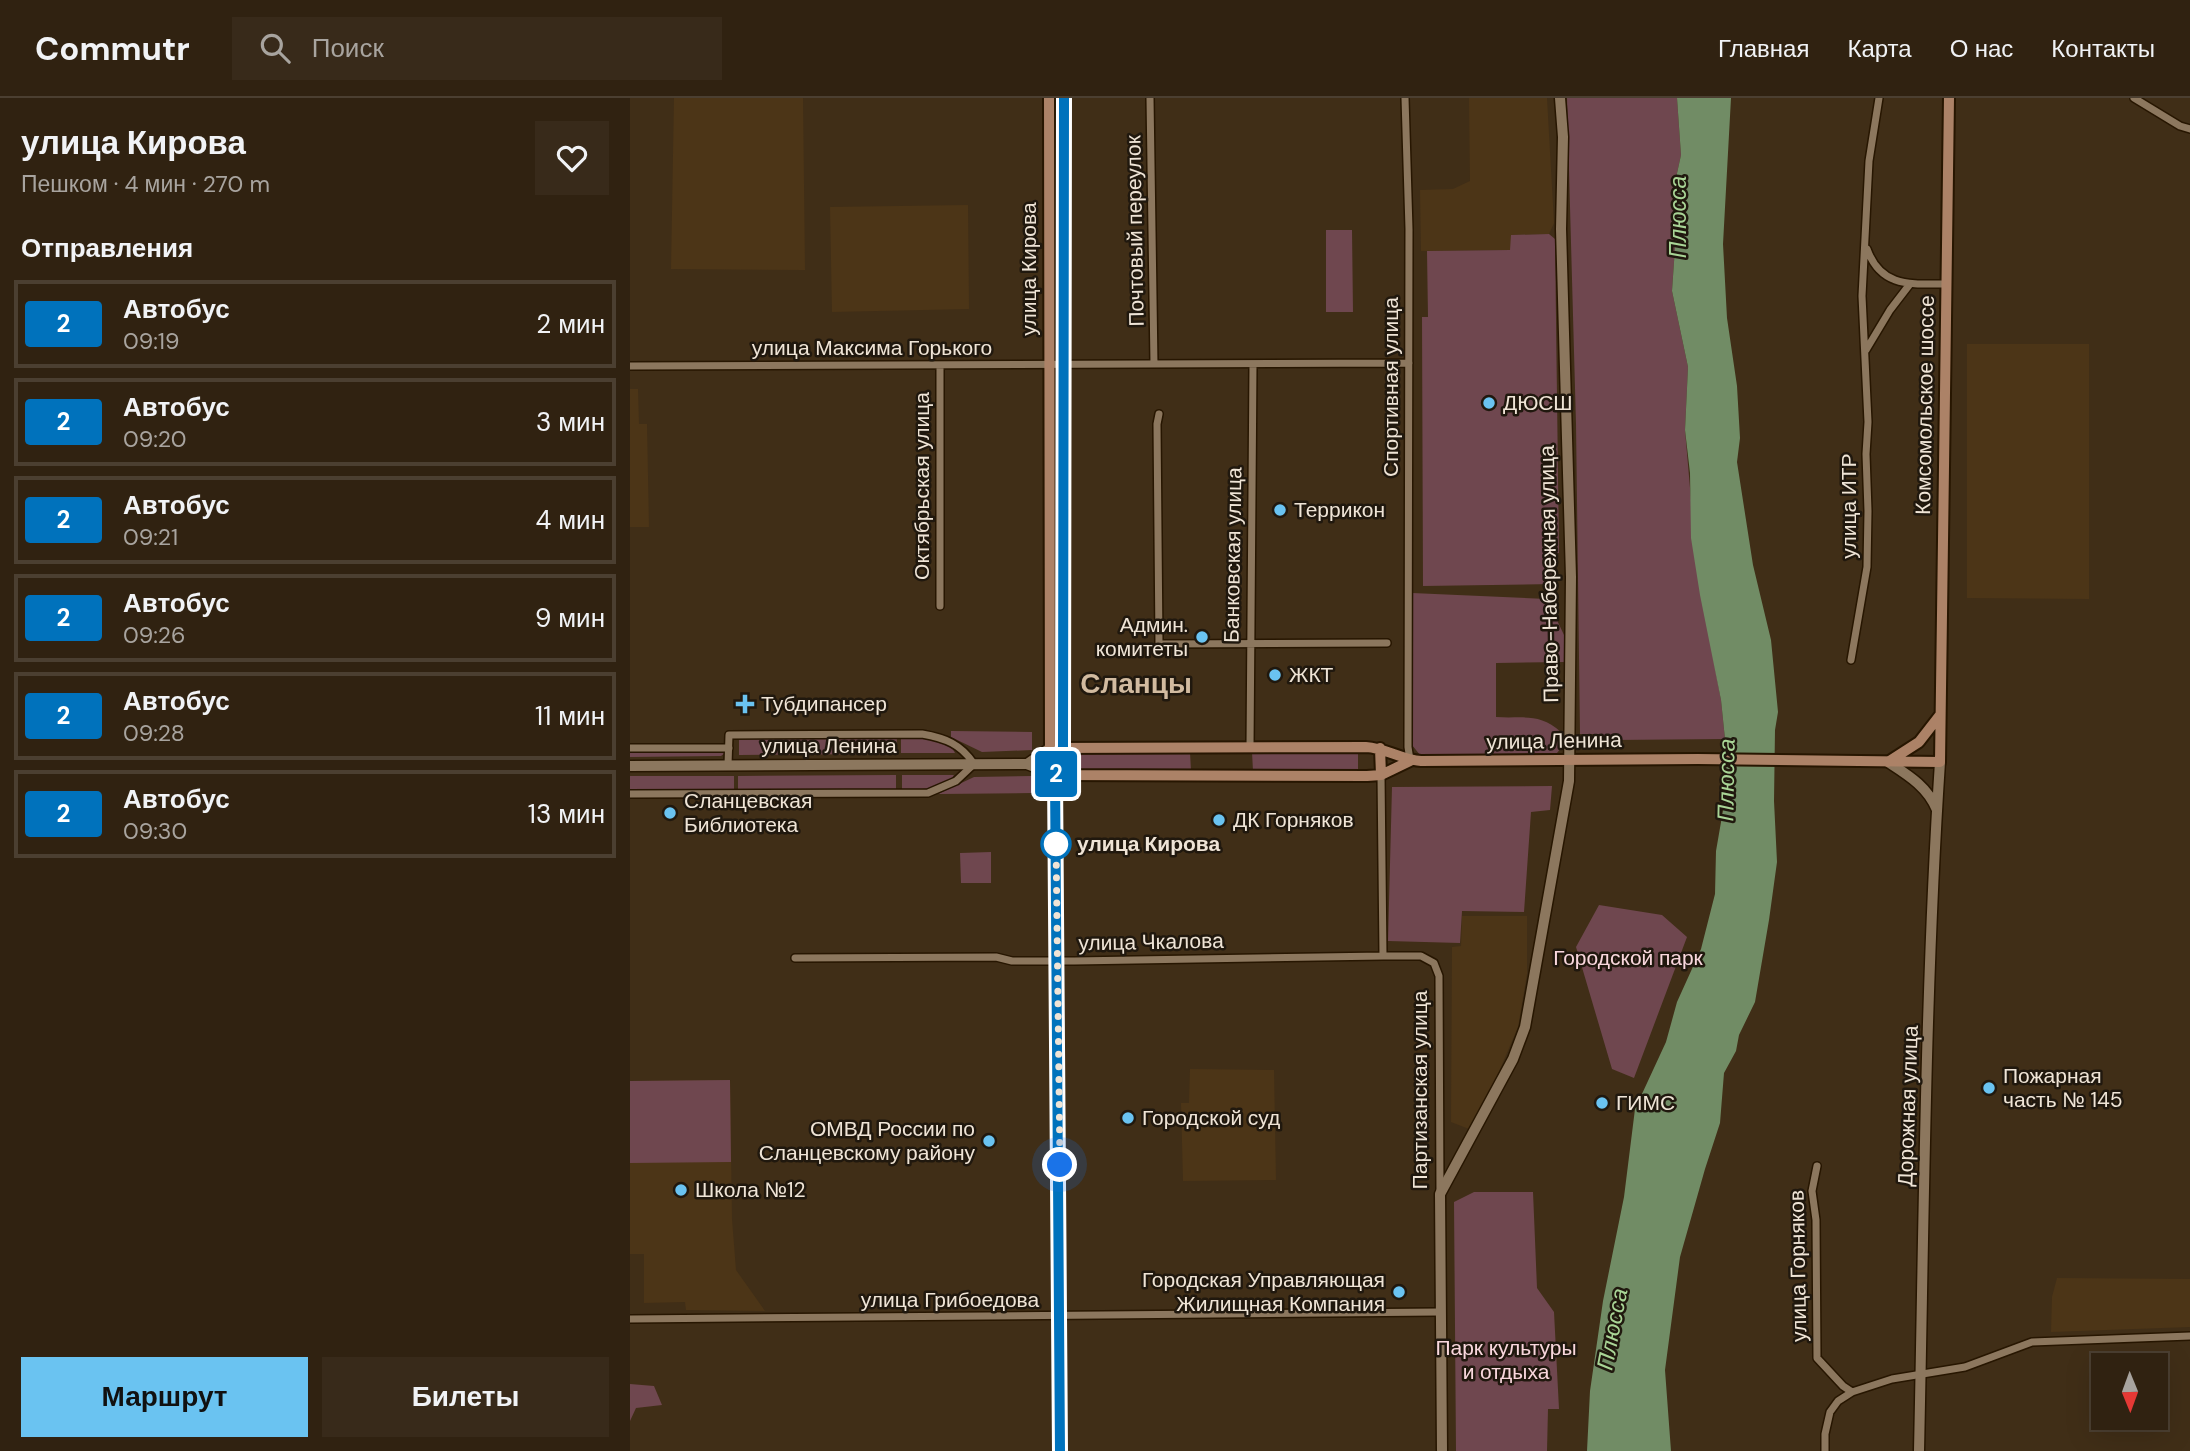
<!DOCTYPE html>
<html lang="ru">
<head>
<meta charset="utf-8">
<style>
	:root { --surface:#302211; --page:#382a1a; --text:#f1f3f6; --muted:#a8a49f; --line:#4b3f31; --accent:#6ac3f1 }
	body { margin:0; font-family:"DM Sans",sans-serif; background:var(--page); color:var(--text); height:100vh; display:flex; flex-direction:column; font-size:26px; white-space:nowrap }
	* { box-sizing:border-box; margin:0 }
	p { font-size:23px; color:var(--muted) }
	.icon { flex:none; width:38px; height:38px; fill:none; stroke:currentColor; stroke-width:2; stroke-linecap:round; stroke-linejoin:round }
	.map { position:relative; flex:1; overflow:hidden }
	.side { display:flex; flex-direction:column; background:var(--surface); width:630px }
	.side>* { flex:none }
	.badge { padding:0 14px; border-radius:5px; font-size:24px; line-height:46px }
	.needle { width:46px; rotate:179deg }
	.tools { position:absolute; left:1461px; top:1255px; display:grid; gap:14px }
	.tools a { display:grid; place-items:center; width:77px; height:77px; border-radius:0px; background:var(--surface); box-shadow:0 7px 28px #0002,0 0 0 2px var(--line); font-size:35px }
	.you { position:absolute; width:35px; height:35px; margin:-18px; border:5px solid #fff; border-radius:50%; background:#1a73e8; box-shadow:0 0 0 10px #1a73e833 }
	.map>.badge { position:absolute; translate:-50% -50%; box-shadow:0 0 0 4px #fff }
	h2 { padding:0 21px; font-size:26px; line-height:63px }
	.round { display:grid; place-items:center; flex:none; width:74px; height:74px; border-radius:0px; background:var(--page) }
	.overview { display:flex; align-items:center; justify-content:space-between; height:119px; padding:0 21px }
	h1 { font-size:33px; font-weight:800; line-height:52px }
	.primary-button { display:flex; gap:14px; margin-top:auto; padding:14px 21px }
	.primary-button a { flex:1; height:80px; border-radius:0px; background:var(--accent); color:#111; font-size:28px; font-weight:800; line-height:80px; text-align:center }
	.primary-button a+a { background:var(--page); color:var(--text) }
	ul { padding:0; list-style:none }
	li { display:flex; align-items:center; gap:21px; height:88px; margin:0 14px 10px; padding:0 7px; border:4px solid var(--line); border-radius:0px }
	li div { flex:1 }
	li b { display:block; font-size:26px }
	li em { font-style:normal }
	li .badge { min-width:77px; font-weight:700; text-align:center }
	header { display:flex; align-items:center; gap:42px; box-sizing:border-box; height:98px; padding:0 35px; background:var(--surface); border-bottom:2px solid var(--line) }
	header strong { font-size:33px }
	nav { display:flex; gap:38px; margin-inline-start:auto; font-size:24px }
	.search { width:490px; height:63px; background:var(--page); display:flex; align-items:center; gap:18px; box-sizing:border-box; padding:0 24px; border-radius:0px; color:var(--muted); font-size:26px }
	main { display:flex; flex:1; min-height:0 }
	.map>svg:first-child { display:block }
</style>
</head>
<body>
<header>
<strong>Commutr</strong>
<div class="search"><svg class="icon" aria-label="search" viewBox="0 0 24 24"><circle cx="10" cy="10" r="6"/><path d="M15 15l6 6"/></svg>Поиск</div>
<nav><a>Главная</a><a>Карта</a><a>О нас</a><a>Контакты</a></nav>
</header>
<main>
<section class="side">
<div class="overview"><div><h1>улица Кирова</h1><p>Пешком · 4 мин · 270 m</p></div><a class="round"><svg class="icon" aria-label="heart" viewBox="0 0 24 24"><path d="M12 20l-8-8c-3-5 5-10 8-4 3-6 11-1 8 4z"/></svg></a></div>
<h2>Отправления</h2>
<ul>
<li><span class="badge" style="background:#0072bc;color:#fff">2</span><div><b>Автобус</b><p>09:19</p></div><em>2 мин</em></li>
<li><span class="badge" style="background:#0072bc;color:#fff">2</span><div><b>Автобус</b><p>09:20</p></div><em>3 мин</em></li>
<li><span class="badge" style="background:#0072bc;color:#fff">2</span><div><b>Автобус</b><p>09:21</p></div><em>4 мин</em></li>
<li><span class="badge" style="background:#0072bc;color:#fff">2</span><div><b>Автобус</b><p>09:26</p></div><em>9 мин</em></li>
<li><span class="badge" style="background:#0072bc;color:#fff">2</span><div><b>Автобус</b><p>09:28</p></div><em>11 мин</em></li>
<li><span class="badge" style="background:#0072bc;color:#fff">2</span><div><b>Автобус</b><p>09:30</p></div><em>13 мин</em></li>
</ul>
<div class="primary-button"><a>Маршрут</a><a>Билеты</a></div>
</section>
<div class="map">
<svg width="1560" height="1353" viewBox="0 0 1560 1353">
	<rect width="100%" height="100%" fill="#402e17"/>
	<path fill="#4c3517" d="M44,0h129l2,172 -134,-1z
		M839,0h78l7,125 -5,11 -38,1v15l-90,1 -1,-61 33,-1 17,-8z
		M338,107l1,104 -137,3 -2,-105z
		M1337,246h122v255l-122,-1z
		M0,291h8l1,35h8l2,103h-19z
		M832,818h65v58l-9,53 -24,56 -25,46 -18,-7 1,-175 9,-1z
		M560,971l84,1 2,110 -93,1 -2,-78h8z
		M100,982l2,139 4,51 29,41 -79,-1 -1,-8 -41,1v-49h-14v-173z
		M1427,1180l133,1v48l-139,5 1,-35z"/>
	<path fill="#6f474f" d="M423,0h7l-1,245h-5z
		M937,0h110l4,57 -7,32 2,46 -4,58 16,76 -3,63 12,139 24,131 4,39 -112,1 -13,-6h-20l-4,-310z
		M696,132h26l1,82h-27z
		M919,136l6,5 4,314h-5v31l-131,2 -1,-269h6l-1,-66 83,-1 1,-15z
		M426,279l2,1 1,329 -3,1 -2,-1 -1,-329z
		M782,495l135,6 17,36v27l-68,1v54c27,2 43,-5 65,15v16l-4,5 -137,2 -8,-10z
		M321,633l81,1v18l-50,2 -31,-15z
		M267,640l-1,16 -157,1v-16z
		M271,641c16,0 47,-3 54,14h-54z
		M91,652l4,3 -4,3 -91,1v-5z
		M450,654h110l1,19h-111z
		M622,654h106v18l-105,1z
		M266,677v14h-158v-13z
		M272,677h52c-10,16 -35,14 -52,14z
		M0,678h104v13h-104z
		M402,678v17l-94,1 36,-17z
		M922,688l-2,24 -19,2 -7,100 -62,-1 -2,32 -72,-2 4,-154z
		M361,754v31h-30l-1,-30z
		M969,807l63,10 25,22 -53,141 -22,-9 -36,-122z
		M100,982l1,82 -101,1v-82z
		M844,1094h59l4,96 17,24 5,97h-11l-1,42h-91l-2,-249z
		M0,1286l24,2 8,19 -26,3 -6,13z"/>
	<path fill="#718c65" d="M1047,0h54l-8,146 4,74 10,68 3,52 -3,24 16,103 18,75 7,72 -3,18 -1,71 3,61 -8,58 -14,82 -16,33 -3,16 -12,22 -4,50 -15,46 -25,88 -15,113 6,81h-84l3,-60 13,-90 21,-104 11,-88 31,-67 11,-40 24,-53 14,-55 1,-43 9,-52v-60l-4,-39 -21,-105 -9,-57 -1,-65 -5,-43 3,-63 -16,-76 4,-58 -2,-46 7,-32z"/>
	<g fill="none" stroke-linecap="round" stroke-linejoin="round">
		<g stroke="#271601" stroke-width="10">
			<path id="minor" d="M520,0l4,266
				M775,0l4,131 -1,518 2,13
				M1504,0l46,28 10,3
				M1237,151c14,39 44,35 79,35
				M1236,252l24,-40 20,-26
				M0,268l779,-3
				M310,268v240
				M529,316l-2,10 2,220 228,-1
				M1221,562l16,-93 1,-56 -2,-57 2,-32 -6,-126 7,-135 10,-63
				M620,649l3,-383
				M0,650h99
				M751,677l2,181h38l13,7 5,13 1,217
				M0,696l298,-1 28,-12 18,-17c-13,-20 -29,-26 -52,-30l-193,1 -1,30
				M165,860l201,-1 16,4h62l309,-5
				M1187,1068l-5,25 4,29 1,138 26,28 9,6
				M0,1221l809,-7
				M1195,1353v-17l5,-22 8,-11 14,-9 40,-13 73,-12 67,-25 158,-6"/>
		</g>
		<g stroke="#271601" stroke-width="13">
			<path id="tertiary" d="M1258,664c20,13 40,25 49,48
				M397,666l23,-16
				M0,668l397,-2 28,11 5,676
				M812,1353l-2,-257 73,-135 12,-32 44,-246 2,-204 -10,-348 2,-92 -3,-39
				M1289,1353c5,-230 6,-460 21,-689"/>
		</g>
		<g stroke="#271601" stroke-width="14">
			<path id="secondary" d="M419,0l1,650 4,22
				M420,650l316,-1c20,1 36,13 55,14l277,-2 242,3 9,-664
				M750,650l1,27
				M1258,664l31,-20 21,-27
				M425,677l8,-28 1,-649
				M425,677l312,1 14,-1 29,-14"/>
		</g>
		<use href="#minor" stroke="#8c775e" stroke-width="7"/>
		<use href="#tertiary" stroke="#8c775e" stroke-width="10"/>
		<use href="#secondary" stroke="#ac8267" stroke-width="10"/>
	</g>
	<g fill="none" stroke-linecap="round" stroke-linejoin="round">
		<g stroke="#fff" stroke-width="16">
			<path id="line" d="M430,1353l-5,-676 8,-28 1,-649"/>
		</g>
		<use href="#line" stroke="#0072bc" stroke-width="10"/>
		<path stroke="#efe4d6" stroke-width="7" stroke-dasharray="0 12.6" d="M426,746v-2l4,323"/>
	</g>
	<g fill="#6ac3f1" stroke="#20180e" stroke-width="2.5">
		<circle cx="859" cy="305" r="7"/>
		<circle cx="650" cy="412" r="7"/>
		<circle cx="572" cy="539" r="7"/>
		<circle cx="645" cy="577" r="7"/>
		<path d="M111.5 595.5h7v7h7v7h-7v7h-7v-7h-7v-7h7z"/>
		<circle cx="40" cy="715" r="7"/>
		<circle cx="589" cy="722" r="7"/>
		<circle cx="1359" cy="990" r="7"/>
		<circle cx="972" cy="1005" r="7"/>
		<circle cx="498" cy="1020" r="7"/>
		<circle cx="359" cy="1043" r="7"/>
		<circle cx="51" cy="1092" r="7"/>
		<circle cx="769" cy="1194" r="7"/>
	</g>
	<circle fill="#fff" stroke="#0072bc" stroke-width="3.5" cx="426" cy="746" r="14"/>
	<g text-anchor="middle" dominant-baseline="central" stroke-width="5" stroke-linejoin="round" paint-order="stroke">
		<g font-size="21" fill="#efe4d6" stroke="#20180e">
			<text transform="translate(505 133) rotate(-91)">Почтовый переулок</text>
			<text transform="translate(399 171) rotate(-90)">улица Кирова</text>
			<text x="242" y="250">улица Максима Горького</text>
			<text transform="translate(761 289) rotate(-90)">Спортивная улица</text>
			<text transform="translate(1295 307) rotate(-89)">Комсомольское шоссе</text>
			<text transform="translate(292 388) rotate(-90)">Октябрьская улица</text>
			<text transform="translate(1219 408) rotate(-90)">улица ИТР</text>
			<text transform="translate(603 457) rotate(-89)">Банковская улица</text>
			<text transform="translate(919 476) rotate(-91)">Право-Набережная улица</text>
			<text transform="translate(924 643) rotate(-1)">улица Ленина</text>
			<text x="199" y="648">улица Ленина</text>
			<text transform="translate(521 844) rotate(-1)">улица Чкалова</text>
			<text transform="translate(790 992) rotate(-90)">Партизанская улица</text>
			<text transform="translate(1278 1008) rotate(-88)">Дорожная улица</text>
			<text transform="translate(1168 1168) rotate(-91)">улица Горняков</text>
			<text x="320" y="1202">улица Грибоедова</text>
		</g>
		<g font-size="21" fill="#efe4d6" stroke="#20180e" text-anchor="start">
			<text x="873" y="305">ДЮСШ</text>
			<text x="664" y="412">Террикон</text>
			<text x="558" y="527" text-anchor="end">Админ.<tspan x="558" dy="24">комитеты</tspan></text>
			<text x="659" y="577">ЖКТ</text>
			<text x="131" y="606">Тубдипансер</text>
			<text x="54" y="703">Сланцевская<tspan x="54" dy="24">Библиотека</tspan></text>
			<text x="603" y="722">ДК Горняков</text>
			<text x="1373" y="978">Пожарная<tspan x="1373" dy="24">часть № 145</tspan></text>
			<text x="986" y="1005">ГИМС</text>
			<text x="512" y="1020">Городской суд</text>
			<text x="345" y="1031" text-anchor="end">ОМВД России по<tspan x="345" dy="24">Сланцевскому району</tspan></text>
			<text x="65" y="1092">Школа №12</text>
			<text x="755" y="1182" text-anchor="end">Городская Управляющая<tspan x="755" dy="24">Жилищная Компания</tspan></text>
		</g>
		<g font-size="21" font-weight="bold" fill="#efe4d6" stroke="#20180e" text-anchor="start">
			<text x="447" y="746">улица Кирова</text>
		</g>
		<g font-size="21" fill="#f9d7dd" stroke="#20180e">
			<text x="998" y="860">Городской парк</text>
			<text x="876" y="1250">Парк культуры<tspan x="876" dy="24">и отдыха</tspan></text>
		</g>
		<g font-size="23" font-style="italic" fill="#a9d596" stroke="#20180e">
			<text transform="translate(1048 119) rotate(-90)">Плюсса</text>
			<text transform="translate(1096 682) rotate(-89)">Плюсса</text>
			<text transform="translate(982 1231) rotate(-79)">Плюсса</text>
		</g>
		<g font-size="28" font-weight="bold" fill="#d2bba0" stroke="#20180e">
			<text x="506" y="585">Сланцы</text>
		</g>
	</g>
</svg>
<div class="tools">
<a><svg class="needle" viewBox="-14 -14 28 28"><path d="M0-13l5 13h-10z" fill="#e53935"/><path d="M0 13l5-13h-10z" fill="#a8a49f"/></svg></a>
</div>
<div class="you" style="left:430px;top:1067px"></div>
<b class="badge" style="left:426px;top:676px;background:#0072bc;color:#fff">2</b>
</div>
</main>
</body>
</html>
